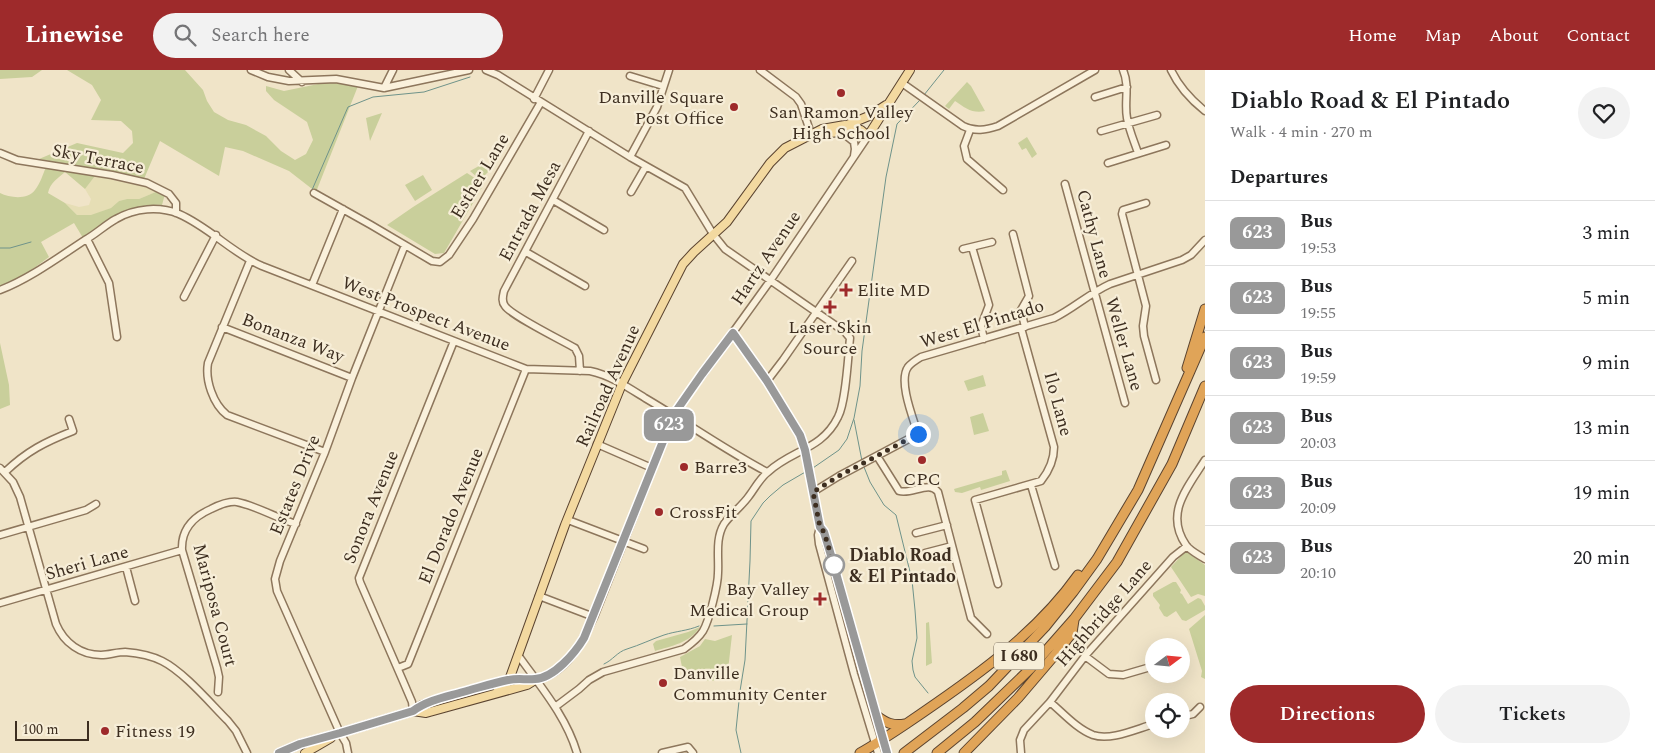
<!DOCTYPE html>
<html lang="en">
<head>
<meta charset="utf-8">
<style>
	:root { --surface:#fff; --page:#f2f2f2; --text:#202124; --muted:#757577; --line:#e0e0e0; --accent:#9e2a2b }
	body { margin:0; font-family:Spectral,serif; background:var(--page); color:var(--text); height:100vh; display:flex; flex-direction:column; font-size:19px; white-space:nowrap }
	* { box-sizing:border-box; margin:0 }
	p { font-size:16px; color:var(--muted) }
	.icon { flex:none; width:28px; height:28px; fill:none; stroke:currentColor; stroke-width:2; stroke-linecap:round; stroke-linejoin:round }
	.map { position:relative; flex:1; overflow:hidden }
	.drawer { display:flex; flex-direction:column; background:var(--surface); width:450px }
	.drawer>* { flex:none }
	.badge { padding:0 10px; border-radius:8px; font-size:18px; line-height:32px }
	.needle { width:32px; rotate:74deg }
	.tools { position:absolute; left:1145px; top:568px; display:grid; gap:10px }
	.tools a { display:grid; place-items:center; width:45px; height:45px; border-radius:50%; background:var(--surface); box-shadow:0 5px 20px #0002; font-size:25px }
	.scale { position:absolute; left:15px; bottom:12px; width:74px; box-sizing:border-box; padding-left:5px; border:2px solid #3d2e20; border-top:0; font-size:14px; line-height:18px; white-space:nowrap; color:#3d2e20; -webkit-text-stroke:4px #f7eed8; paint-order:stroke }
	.you { position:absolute; width:25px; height:25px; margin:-12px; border:4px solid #fff; border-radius:50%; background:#1a73e8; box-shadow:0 0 0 8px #1a73e833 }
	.map>.badge { position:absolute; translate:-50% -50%; box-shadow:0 0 0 2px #fff }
	h2 { padding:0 25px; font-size:19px; line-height:45px }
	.round { display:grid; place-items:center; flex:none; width:52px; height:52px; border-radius:26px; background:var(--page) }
	.headline { display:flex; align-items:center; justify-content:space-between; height:85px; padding:0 25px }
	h1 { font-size:24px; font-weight:600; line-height:38px }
	.cta { display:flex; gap:10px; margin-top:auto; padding:10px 25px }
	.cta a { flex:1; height:58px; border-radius:30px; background:var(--accent); color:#fff; font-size:20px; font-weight:600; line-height:58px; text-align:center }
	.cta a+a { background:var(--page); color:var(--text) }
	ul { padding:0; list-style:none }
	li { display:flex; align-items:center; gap:15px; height:65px; padding:0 25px; border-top:1px solid var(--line) }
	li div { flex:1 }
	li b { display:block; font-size:19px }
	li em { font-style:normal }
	li .badge { min-width:55px; font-weight:700; text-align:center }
	header { display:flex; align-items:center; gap:30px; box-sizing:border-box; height:70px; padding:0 25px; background:var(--accent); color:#fff }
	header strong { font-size:24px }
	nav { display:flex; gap:28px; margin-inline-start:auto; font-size:18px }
	.search { width:350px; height:45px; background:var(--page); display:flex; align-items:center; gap:12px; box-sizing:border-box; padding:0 18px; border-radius:28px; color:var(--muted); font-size:19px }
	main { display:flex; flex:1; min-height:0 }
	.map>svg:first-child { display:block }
</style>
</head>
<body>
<header>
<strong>Linewise</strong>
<div class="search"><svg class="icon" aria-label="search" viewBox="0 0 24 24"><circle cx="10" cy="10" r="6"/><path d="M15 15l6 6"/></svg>Search here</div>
<nav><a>Home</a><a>Map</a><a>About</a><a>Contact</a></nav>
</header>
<main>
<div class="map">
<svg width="1205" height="683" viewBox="0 0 1205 683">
	<rect width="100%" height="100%" fill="#f0e4c8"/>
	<path fill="#e6deb5" d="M95,106l59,13 4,2 -19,8h-12l-8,2 -8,7 -20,8 -14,-1 -12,-12 14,4 10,-2 2,-6 -6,-10z"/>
	<path fill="#c9cf9b" d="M0,0h42l-10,7 -32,2z
		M67,0h118l18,20 4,11 7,11 14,8 18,5 20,11 15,15 14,9 11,-6 7,-14 -6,-18 -33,-22 -8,-9v-5l18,5 44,-9 30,4 -42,106 -27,-21 -46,-20 -18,-4 -6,29 -59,-35 -16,38 -105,-20 38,-16 46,10 10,-10 -1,-12 -11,-10 -30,-1 10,-20 -9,-15z
		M967,12l4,4 14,25c-12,3 -20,-3 -30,-10l-6,8 -4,-3z
		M382,43l-12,28 -4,-23z
		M1027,67l10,17 -5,4 -6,-10 -4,2 -4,-7z
		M486,92l4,8 -6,6 -6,2 -8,-7z
		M46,97l30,4 19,5 -10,13 -20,-17c-7,6 -15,11 -17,21l17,10 12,12h14l20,-7 8,-7 8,-2h12l19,-8 7,3 -3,11c-31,-2 -54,15 -79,33l-9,-15 -33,19 8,15 -23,17 -26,13v-94c10,5 28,7 35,-3 5,-6 8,-16 11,-23z
		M467,103l17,11 -40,69 -9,1 -48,-29 26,-18z
		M423,105l9,15 -17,11 -10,-16z
		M0,273l9,42 1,20 -10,4z
		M983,305l3,11 -18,5 -4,-10z
		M983,343l6,18 -15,4 -4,-18z
		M1006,400l4,11 -29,9 -1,-3 -18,6 -7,-1 -1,-3 48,-14v-4z
		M1184,483h4l17,12v31l-7,-2 -7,3 -20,-30z
		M1173,512h3l5,8 -1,3 2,1 6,10 10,-6 3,1 4,7v4l-19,11 -4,-1 -6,-9 -9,6 -3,-1 -5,-8 1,-3 -7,-9v-3z
		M1205,545v64l-4,-2 1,-6 -13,-42z
		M929,552l3,41 -6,3v-43z
		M700,557c-10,16 -29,19 -45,24l-2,-7 3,-3 32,-9z
		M732,565l-5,44c-10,2 -28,3 -37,-2v-5l-8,-5 -2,-10 20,-11 5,-7 10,2z"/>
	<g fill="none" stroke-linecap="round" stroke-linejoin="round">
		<path stroke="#6f938a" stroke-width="1" d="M286,0l3,5
			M924,25l20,-25
			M312,120l36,-83 25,-10 51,-5 46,-15
			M0,178h10l21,-6
			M854,350l8,41
			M864,397l6,15 14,23 12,10 16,65 3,30 2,28 -5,23 1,9 2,7 13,16
			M810,400l29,-20 8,-11 7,-21 6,-32 2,-35 24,-174 11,-53 23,-24
			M714,556l33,-2
			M604,594c9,-4 13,-12 23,-15 13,-4 25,-10 37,-14 12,-4 23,-4 35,-9
			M741,683l-5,-23 4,-39 5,-31 5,-99 1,-40 12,-18 7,-7 13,-11 24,-14"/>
		<g stroke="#8d765c" stroke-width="9">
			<path id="minor" d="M251,0l17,7 21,4 47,-2 48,9 85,-18
				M289,0l13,12
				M486,0l12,5 132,82 55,31 28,46 12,15 120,83 5,6c-2,19 -4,64 -12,79 -16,33 -47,33 -70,55 -8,6 -13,16 -19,24 -7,10 -18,18 -25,28 -9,15 -5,33 -6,49 0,12 -9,48 -15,58 -5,8 -12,13 -19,18l-81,23 -14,8 -10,9 -24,18
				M760,0l36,27 5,7 10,30
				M1123,0c7,16 1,32 4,48 2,12 7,23 11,35
				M1171,0c8,17 19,29 34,41
				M630,6l33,10
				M902,13l61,43c12,6 23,4 35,0l97,-56
				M384,18l9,-18
				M1095,27l32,-10
				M534,29l15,-29
				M970,60l-6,16 3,13 36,31
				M1101,61l56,-16
				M844,64l10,8 1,7 -1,7
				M0,83l17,7 95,15 35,8 22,11 7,9v10
				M630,87l27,-50 12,-37
				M1108,93l58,-18
				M1065,114l60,219
				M631,122l15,-26
				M314,123l57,32 61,36 8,1 9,-7 24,-36 68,-117
				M553,130l51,30
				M1146,133l-23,7 -1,4 24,92 -3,20 1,10 12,44
				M1013,164l16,62 -8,14 4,17
				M87,169l22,44 8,54
				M972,177l17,58 -8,21 3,13
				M963,179l29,-7
				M526,182l59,34
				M250,191l-42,102c-3,17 5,41 19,52l98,37
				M312,215l31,-76
				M0,220c29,-11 59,-33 85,-50 11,-6 20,-15 31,-21 19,-11 43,-13 63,-5 30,13 53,39 83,52l264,103 64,2c20,4 39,17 55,27 41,24 80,52 122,74
				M184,227l32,-62
				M222,257l130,51
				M733,263l34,48 33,54 5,15 15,77 10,25 57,201
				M580,301l-1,-15 -4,-8c-14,-8 -63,-32 -70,-42 -4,-5 -2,-10 -1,-15l85,-160
				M767,311l16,-21 69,-99
				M597,374l55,24
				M877,386l22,35c13,4 30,-11 39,1l33,126 16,16
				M1205,390c-17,27 -41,53 -19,85 4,6 13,10 19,14
				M0,398l13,14 7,15 36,127c8,19 25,31 45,31 8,0 16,-3 24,-3 12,1 25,3 37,9 22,11 48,42 66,60l8,10 11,22
				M5,402c22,-21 40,-30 68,-41l-4,-12
				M1031,415l24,81
				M813,422l26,-16 79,-42c-5,-16 -20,-53 -10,-67 3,-4 8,-7 13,-10l133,-39c20,-10 36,-25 56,-34l72,-24 9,-5 14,-15
				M568,450l76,29
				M820,457l-2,8 1,9 35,130 24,79
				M916,463l31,-8
				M0,465l86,-25 10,-6
				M925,483l27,-7
				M126,497l9,34
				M998,514l-23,-84 66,-19c8,-10 13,-21 13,-34l-33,-119
				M539,526l55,21
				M0,533l182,-53
				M518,585c22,31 48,61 59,98
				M1085,586l24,18 14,1 31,-9
				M398,598l10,-4 118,-295
				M509,610c8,-1 20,0 28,-1 29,-5 46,-38 57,-62l80,-203 96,-133 98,-145
				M218,622l1,-15 -2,-9 -35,-118c-1,-21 11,-33 29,-41 8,-4 17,-8 26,-7 20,4 39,16 59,22
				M1050,632c13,11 27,27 43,33 18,6 43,-6 61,-11
				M413,641l-1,-9 -9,-21 -43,-99 -1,-4 95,-237
				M1181,647l12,-3 7,-7
				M348,683l-2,-10 -6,-10 -63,-142 -2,-12 5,-18 45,-109 27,-74 53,-133
				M662,683l26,-6 5,6
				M1021,683l-1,-13 4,-10 26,-28 35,-46 88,-99 14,-11"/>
		</g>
		<g stroke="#5b4430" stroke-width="10">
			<path id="major" d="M847,55l22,-9 17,-11
				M818,64l23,-2 27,4
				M868,66l42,-66
				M497,622l8,-6 4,-6 56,-155 57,-141 61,-120 11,-12 33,-30 43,-59 15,-15 37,-19 23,-4 16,5 7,6
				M413,641l13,2 101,-28 8,-5
				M279,683l21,-9 40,-11 73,-22 9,-6 87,-25
				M305,683l26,-15"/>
		</g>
		<g stroke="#5b4430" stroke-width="11">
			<path id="highway" d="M1187,298l18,-59
				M877,646c9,7 16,10 28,8
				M860,683c16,-9 31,-19 46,-29 62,-42 128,-87 172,-149
				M904,683l59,-45 26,-22 56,-59 28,-35 24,-33 41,-69 67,-153
				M937,683l38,-31 55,-53 44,-50 43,-57 55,-98 33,-78
				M964,683l54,-55 35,-41 19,-24 2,-13"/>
		</g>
		<use href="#minor" stroke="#faf1dc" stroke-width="6"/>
		<use href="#major" stroke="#f3d9a0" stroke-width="8"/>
		<use href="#highway" stroke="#e0a458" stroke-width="9"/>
	</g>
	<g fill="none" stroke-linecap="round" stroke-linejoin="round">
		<g stroke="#fff" stroke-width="11">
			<path id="line" d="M279,683l21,-9 40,-11 73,-22c15,-11 33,-14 50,-19 15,-4 30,-9 45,-12 10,-2 18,0 27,-1 19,-1 40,-26 49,-41l90,-224 28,-40 31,-41 34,48 33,54 5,15 15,77 4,5 6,20 57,201"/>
		</g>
		<use href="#line" stroke="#999" stroke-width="8"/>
		<path stroke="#3d2e20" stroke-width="5" stroke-dasharray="0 9" d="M834,495l-10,-33 -4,-5 -7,-35 26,-16 79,-42"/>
	</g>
	<g fill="#9e2a2b" stroke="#f7eed8" stroke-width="2">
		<circle cx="841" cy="23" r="5"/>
		<circle cx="734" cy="37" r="5"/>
		<path d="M843.5 212.5h5v5h5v5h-5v5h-5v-5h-5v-5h5z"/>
		<path d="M827.5 229.5h5v5h5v5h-5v5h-5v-5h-5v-5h5z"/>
		<circle cx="922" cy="390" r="5"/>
		<circle cx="684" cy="397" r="5"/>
		<circle cx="659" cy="442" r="5"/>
		<path d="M817.5 521.5h5v5h5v5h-5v5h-5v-5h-5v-5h5z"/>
		<circle cx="663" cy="613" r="5"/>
		<circle cx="105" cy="661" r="5"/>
	</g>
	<circle fill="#fff" stroke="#999" stroke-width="2.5" cx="834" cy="495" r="10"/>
	<g text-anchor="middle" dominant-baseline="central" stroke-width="4.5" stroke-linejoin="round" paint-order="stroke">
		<rect fill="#f7eed8" stroke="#756857" stroke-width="1" x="994" y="572.5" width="50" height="27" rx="4"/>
		<g font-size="16" font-weight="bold" fill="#3d2e20">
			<text x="1019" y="586">I 680</text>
		</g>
		<g font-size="18" fill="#3d2e20" stroke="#f7eed8" text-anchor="start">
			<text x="724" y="27" text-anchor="end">Danville Square<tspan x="724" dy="21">Post Office</tspan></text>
			<text x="841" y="42" text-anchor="middle">San Ramon Valley<tspan x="841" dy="21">High School</tspan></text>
			<text x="857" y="220">Elite MD</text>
			<text x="830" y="257" text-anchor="middle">Laser Skin<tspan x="830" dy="21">Source</tspan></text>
			<text x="694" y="397">Barre3</text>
			<text x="922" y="409" text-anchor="middle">CPC</text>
			<text x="669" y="442">CrossFit</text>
			<text x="809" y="519" text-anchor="end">Bay Valley<tspan x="809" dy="21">Medical Group</tspan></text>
			<text x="673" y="603">Danville<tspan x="673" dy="21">Community Center</tspan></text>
			<text x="115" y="661">Fitness 19</text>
		</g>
		<g font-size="18" fill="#3d2e20" stroke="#f7eed8">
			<text transform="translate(98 89) rotate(11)">Sky Terrace</text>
			<text transform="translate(480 106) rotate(-59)">Esther Lane</text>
			<text transform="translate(530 141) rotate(-62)">Entrada Mesa</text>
			<text transform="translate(1094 164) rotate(75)">Cathy Lane</text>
			<text transform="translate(766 188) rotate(-56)">Hartz Avenue</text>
			<text transform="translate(426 244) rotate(21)">West Prospect Avenue</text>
			<text transform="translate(982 254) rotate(-17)">West El Pintado</text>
			<text transform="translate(293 268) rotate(21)">Bonanza Way</text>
			<text transform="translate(1124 274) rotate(74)">Weller Lane</text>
			<text transform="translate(608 316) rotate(-66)">Railroad Avenue</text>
			<text transform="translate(1058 334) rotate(75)">Ilo Lane</text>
			<text transform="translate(295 415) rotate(-68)">Estates Drive</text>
			<text transform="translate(371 437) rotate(-68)">Sonora Avenue</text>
			<text transform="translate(451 446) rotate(-68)">El Dorado Avenue</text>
			<text transform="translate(87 493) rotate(-16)">Sheri Lane</text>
			<text transform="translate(215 535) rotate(75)">Mariposa Court</text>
			<text transform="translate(1104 543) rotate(-49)">Highbridge Lane</text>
		</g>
		<g font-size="18" font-weight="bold" fill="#3d2e20" stroke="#f7eed8" text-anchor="start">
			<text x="849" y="485">Diablo Road<tspan x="849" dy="21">&amp; El Pintado</tspan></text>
		</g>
	</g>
</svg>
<div class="tools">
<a><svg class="needle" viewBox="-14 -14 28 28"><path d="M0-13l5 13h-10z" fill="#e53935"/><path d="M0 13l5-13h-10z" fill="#757577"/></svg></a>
<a><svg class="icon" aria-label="locate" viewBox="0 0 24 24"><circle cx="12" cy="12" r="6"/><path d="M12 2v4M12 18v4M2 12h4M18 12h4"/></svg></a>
</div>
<div class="scale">100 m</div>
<div class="you" style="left:918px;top:364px"></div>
<b class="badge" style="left:669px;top:355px;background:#999;color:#fff">623</b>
</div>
<section class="drawer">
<div class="headline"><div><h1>Diablo Road &amp; El Pintado</h1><p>Walk · 4 min · 270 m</p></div><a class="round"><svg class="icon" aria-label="heart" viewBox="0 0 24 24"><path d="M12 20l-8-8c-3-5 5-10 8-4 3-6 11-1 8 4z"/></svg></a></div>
<h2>Departures</h2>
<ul>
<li><span class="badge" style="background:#999;color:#fff">623</span><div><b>Bus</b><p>19:53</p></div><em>3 min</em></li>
<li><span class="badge" style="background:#999;color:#fff">623</span><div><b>Bus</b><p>19:55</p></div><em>5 min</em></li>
<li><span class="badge" style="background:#999;color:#fff">623</span><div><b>Bus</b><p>19:59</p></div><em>9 min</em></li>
<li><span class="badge" style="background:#999;color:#fff">623</span><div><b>Bus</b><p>20:03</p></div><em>13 min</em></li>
<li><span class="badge" style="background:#999;color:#fff">623</span><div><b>Bus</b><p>20:09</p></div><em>19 min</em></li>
<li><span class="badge" style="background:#999;color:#fff">623</span><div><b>Bus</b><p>20:10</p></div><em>20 min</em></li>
</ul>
<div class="cta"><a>Directions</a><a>Tickets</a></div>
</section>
</main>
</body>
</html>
